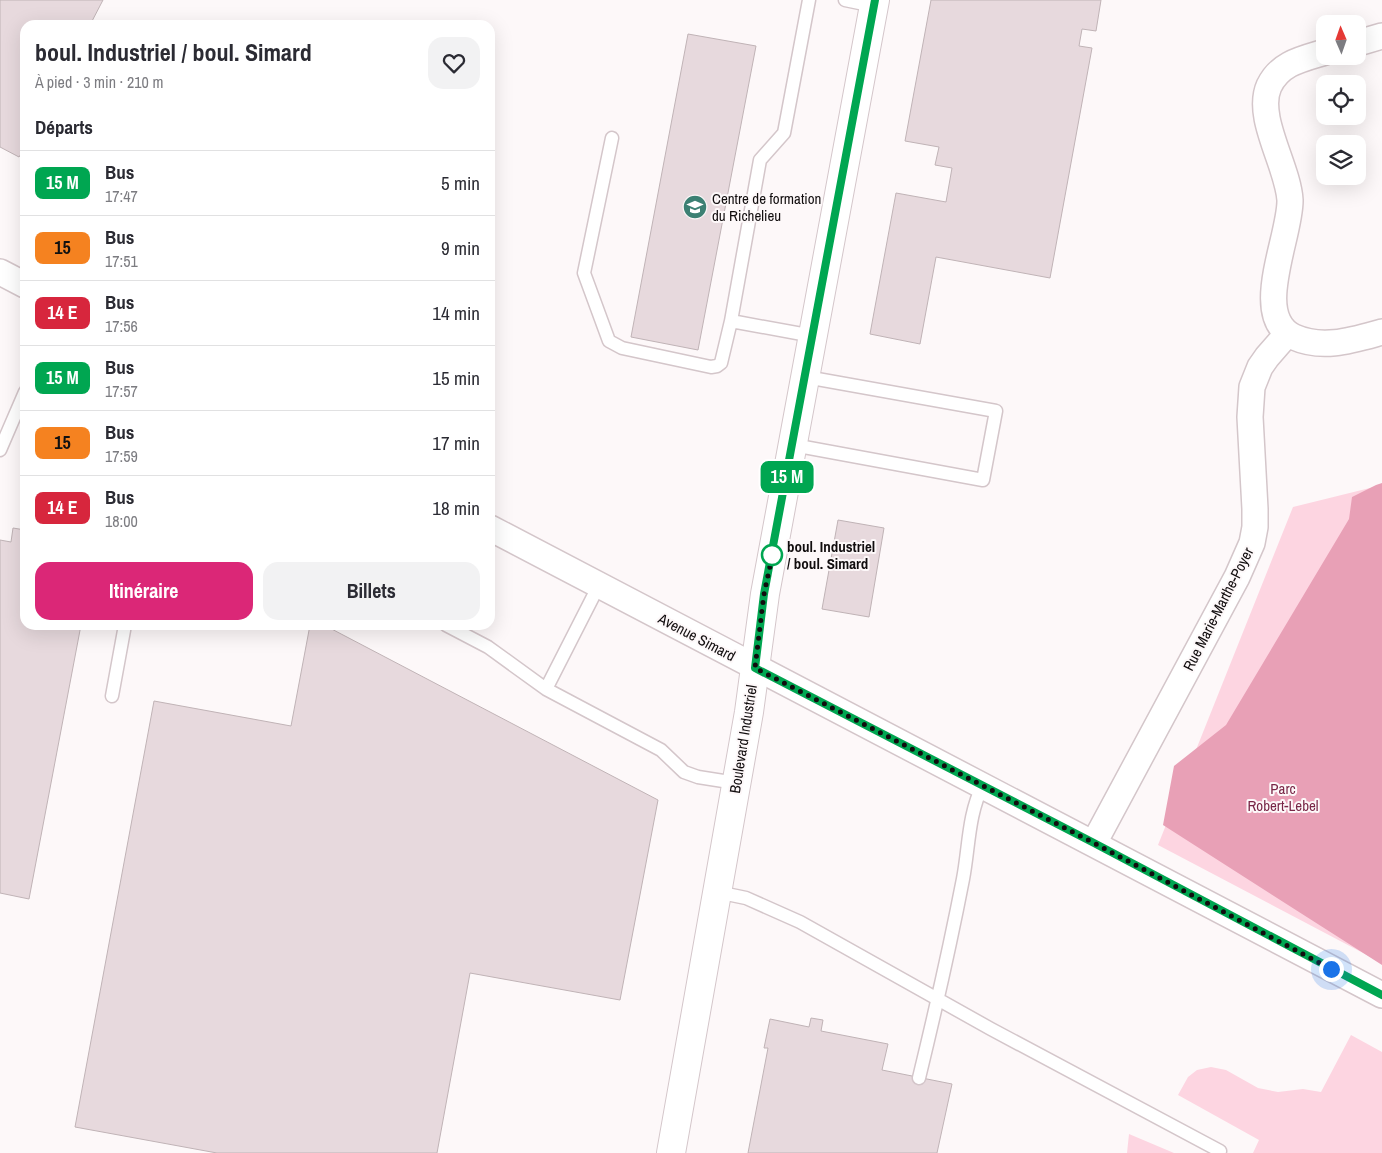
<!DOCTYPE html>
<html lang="fr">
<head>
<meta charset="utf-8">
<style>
	:root { --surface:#fff; --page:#f2f2f3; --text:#2b2b33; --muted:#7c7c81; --line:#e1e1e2; --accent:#db2777 }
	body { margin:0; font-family:"Archivo Narrow",sans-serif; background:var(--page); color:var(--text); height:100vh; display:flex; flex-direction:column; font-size:19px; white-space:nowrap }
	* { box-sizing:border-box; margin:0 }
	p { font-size:16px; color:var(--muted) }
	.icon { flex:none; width:28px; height:28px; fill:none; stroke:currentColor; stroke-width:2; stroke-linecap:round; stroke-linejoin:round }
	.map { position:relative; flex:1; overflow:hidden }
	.panel { position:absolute; left:20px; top:20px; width:475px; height:610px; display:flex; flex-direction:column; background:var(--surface); border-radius:15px; box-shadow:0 5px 20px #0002 }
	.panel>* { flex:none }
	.badge { padding:0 10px; border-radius:8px; font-size:18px; line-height:32px }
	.needle { width:32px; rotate:358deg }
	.fabs { position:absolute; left:1316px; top:15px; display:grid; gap:10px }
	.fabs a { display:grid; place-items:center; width:50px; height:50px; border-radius:10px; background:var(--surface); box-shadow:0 5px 20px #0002; font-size:25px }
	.you { position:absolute; width:25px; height:25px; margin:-12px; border:4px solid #fff; border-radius:50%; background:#1a73e8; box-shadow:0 0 0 8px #1a73e833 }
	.map>.badge { position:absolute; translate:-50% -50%; box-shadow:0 0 0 2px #fff }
	h2 { padding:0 15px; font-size:19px; line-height:45px }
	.round { display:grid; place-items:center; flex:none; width:52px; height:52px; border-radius:15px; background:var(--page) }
	.summary { display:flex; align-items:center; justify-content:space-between; height:85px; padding:0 15px }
	h1 { font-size:24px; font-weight:800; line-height:38px }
	.action { display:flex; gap:10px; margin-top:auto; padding:10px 15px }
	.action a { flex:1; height:58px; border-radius:15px; background:var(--accent); color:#fff; font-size:20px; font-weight:800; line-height:58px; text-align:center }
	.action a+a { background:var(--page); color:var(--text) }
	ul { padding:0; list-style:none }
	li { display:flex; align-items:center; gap:15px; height:65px; padding:0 15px; border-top:1px solid var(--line) }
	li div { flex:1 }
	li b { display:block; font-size:19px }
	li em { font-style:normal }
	li .badge { min-width:55px; font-weight:700; text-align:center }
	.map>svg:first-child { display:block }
</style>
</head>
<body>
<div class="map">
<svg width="1382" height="1153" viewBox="0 0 1382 1153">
	<rect width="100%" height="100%" fill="#fdf8f9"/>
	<path fill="#fdd5e1" d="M1382,485v478l-224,-118 135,-338z
		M1351,1035l31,17v101h-129l6,-13 -81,-45 10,-18 9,-7 14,-3 15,3 32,18 20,4 25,-3 18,3z
		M1129,1134l45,19h-47z"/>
	<path fill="#e8a0b6" d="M1382,483v482l-219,-140 11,-59 52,-41 123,-206 3,-22 24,-12z"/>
	<path fill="#e7d9dd" stroke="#c0b3b6" d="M0,0h103l-13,25h-65v123l-6,9 -19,-10z
		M931,0h170l-5,31 -14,-2 -3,17 13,2 -42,230 -114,-21 -16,87 -50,-10 26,-141 50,9 6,-34 -17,-3 4,-18 -34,-6z
		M688,34l68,12 -58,304 -67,-13z
		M838,520l46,8 -15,89 -47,-8z
		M13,528l12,2v95h56l-52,274 -29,-6v-353l11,2z
		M310,625h14l334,175 -38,200 -150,-27 -33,180h-220l-142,-26 79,-426 137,25z
		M811,1018l12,2 -2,11 67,13 -6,26 70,14 -15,69h-189l20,-105h-4l6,-29 39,8z"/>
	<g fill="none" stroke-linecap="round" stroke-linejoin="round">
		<g stroke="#d4c6ca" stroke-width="15">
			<path id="service" d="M809,0l-25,133 -24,27 -29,161 82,15
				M845,0l29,6
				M612,138l-28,135 25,68 13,7 89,19 6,-1 4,-3 10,-42
				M793,445l190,35 13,-69 -190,-34
				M0,450l25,-58
				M599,585l-53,104 115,61 23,22 14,5 38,6
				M446,625l42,22 58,42
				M112,696l13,-71
				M717,892l29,6 54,24 191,107 229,122
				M919,1078c16,-66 31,-132 44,-199 6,-31 5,-65 20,-94"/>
		</g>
		<g stroke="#d4c6ca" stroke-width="28">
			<path id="minor" d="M1358,43l24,-7
				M1325,52c-23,7 -45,11 -56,34 -14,31 19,80 21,114 1,36 -40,117 4,137 29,13 59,3 88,-5
				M0,272l25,13
				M490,528l892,467
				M1094,843l143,-266 15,-34 3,-16v-18l-5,-92 2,-30 8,-20 7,-10 20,-23"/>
		</g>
		<g stroke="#d4c6ca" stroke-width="30">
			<path id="tertiary" d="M671,1153l78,-441 16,-118 110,-594"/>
		</g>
		<use href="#service" stroke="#fff" stroke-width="12"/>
		<use href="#minor" stroke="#fff" stroke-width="25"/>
		<use href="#tertiary" stroke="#fff" stroke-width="28"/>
	</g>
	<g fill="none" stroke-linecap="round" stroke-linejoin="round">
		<g stroke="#fff" stroke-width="11">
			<path id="line" d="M875,0l-111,594 -9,74 339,175 288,152"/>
		</g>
		<use href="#line" stroke="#00a651" stroke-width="8"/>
		<path stroke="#110d0e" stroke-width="5" stroke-dasharray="0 9" d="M772,555l2,-7 -10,46 -9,74 339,175 237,126"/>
	</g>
	<defs>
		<g id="school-disc" transform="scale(1.25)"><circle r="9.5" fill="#3c8073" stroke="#fdf8f9"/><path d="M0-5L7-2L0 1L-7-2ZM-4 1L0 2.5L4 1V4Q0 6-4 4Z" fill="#fff"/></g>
	</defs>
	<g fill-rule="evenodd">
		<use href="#school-disc" x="695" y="207"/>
	</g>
	<circle fill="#fff" stroke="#00a651" stroke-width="2.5" cx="772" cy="555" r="10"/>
	<g text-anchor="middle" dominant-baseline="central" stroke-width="4" stroke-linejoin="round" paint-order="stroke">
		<g font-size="15" fill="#110d0e" stroke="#fdf8f9" text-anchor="start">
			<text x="712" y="198">Centre de formation<tspan x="712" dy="17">du Richelieu</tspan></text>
		</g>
		<g font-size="15" font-weight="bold" fill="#110d0e" stroke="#fdf8f9" text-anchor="start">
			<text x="787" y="546">boul. Industriel<tspan x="787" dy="17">/ boul. Simard</tspan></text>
		</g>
		<g font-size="15" fill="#110d0e" stroke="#fdf8f9">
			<text transform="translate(1218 609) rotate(-63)">Rue Marie-Marthe-Poyer</text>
			<text transform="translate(697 637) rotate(28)">Avenue Simard</text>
			<text transform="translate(743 739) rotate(-81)">Boulevard Industriel</text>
		</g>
		<g font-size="15" fill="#792647" stroke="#fdf8f9">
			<text x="1283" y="788">Parc<tspan x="1283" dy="17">Robert-Lebel</tspan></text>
		</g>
	</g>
</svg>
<div class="fabs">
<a><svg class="needle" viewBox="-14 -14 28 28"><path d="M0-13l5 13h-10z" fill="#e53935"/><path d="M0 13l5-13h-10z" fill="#7c7c81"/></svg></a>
<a><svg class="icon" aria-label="locate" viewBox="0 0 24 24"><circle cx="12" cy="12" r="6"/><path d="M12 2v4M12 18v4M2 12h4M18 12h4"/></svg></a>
<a><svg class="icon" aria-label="layers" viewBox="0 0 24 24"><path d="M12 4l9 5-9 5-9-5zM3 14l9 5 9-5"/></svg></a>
</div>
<div class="you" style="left:1331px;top:969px"></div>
<b class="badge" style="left:787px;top:477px;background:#00a651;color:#fff">15 M</b>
<section class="panel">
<div class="summary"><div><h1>boul. Industriel / boul. Simard</h1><p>À pied · 3 min · 210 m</p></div><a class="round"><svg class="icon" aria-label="heart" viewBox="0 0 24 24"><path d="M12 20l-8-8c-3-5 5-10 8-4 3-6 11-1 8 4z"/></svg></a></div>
<h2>Départs</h2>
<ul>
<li><span class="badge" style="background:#00a651;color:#fff">15 M</span><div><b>Bus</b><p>17:47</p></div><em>5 min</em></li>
<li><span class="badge" style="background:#f58220;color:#111">15</span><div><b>Bus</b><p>17:51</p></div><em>9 min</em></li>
<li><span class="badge" style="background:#d7263d;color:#fff">14 E</span><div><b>Bus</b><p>17:56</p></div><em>14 min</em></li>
<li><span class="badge" style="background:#00a651;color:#fff">15 M</span><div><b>Bus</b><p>17:57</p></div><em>15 min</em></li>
<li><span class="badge" style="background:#f58220;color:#111">15</span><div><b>Bus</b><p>17:59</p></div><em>17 min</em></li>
<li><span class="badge" style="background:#d7263d;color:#fff">14 E</span><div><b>Bus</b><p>18:00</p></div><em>18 min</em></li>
</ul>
<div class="action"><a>Itinéraire</a><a>Billets</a></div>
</section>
</div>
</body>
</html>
